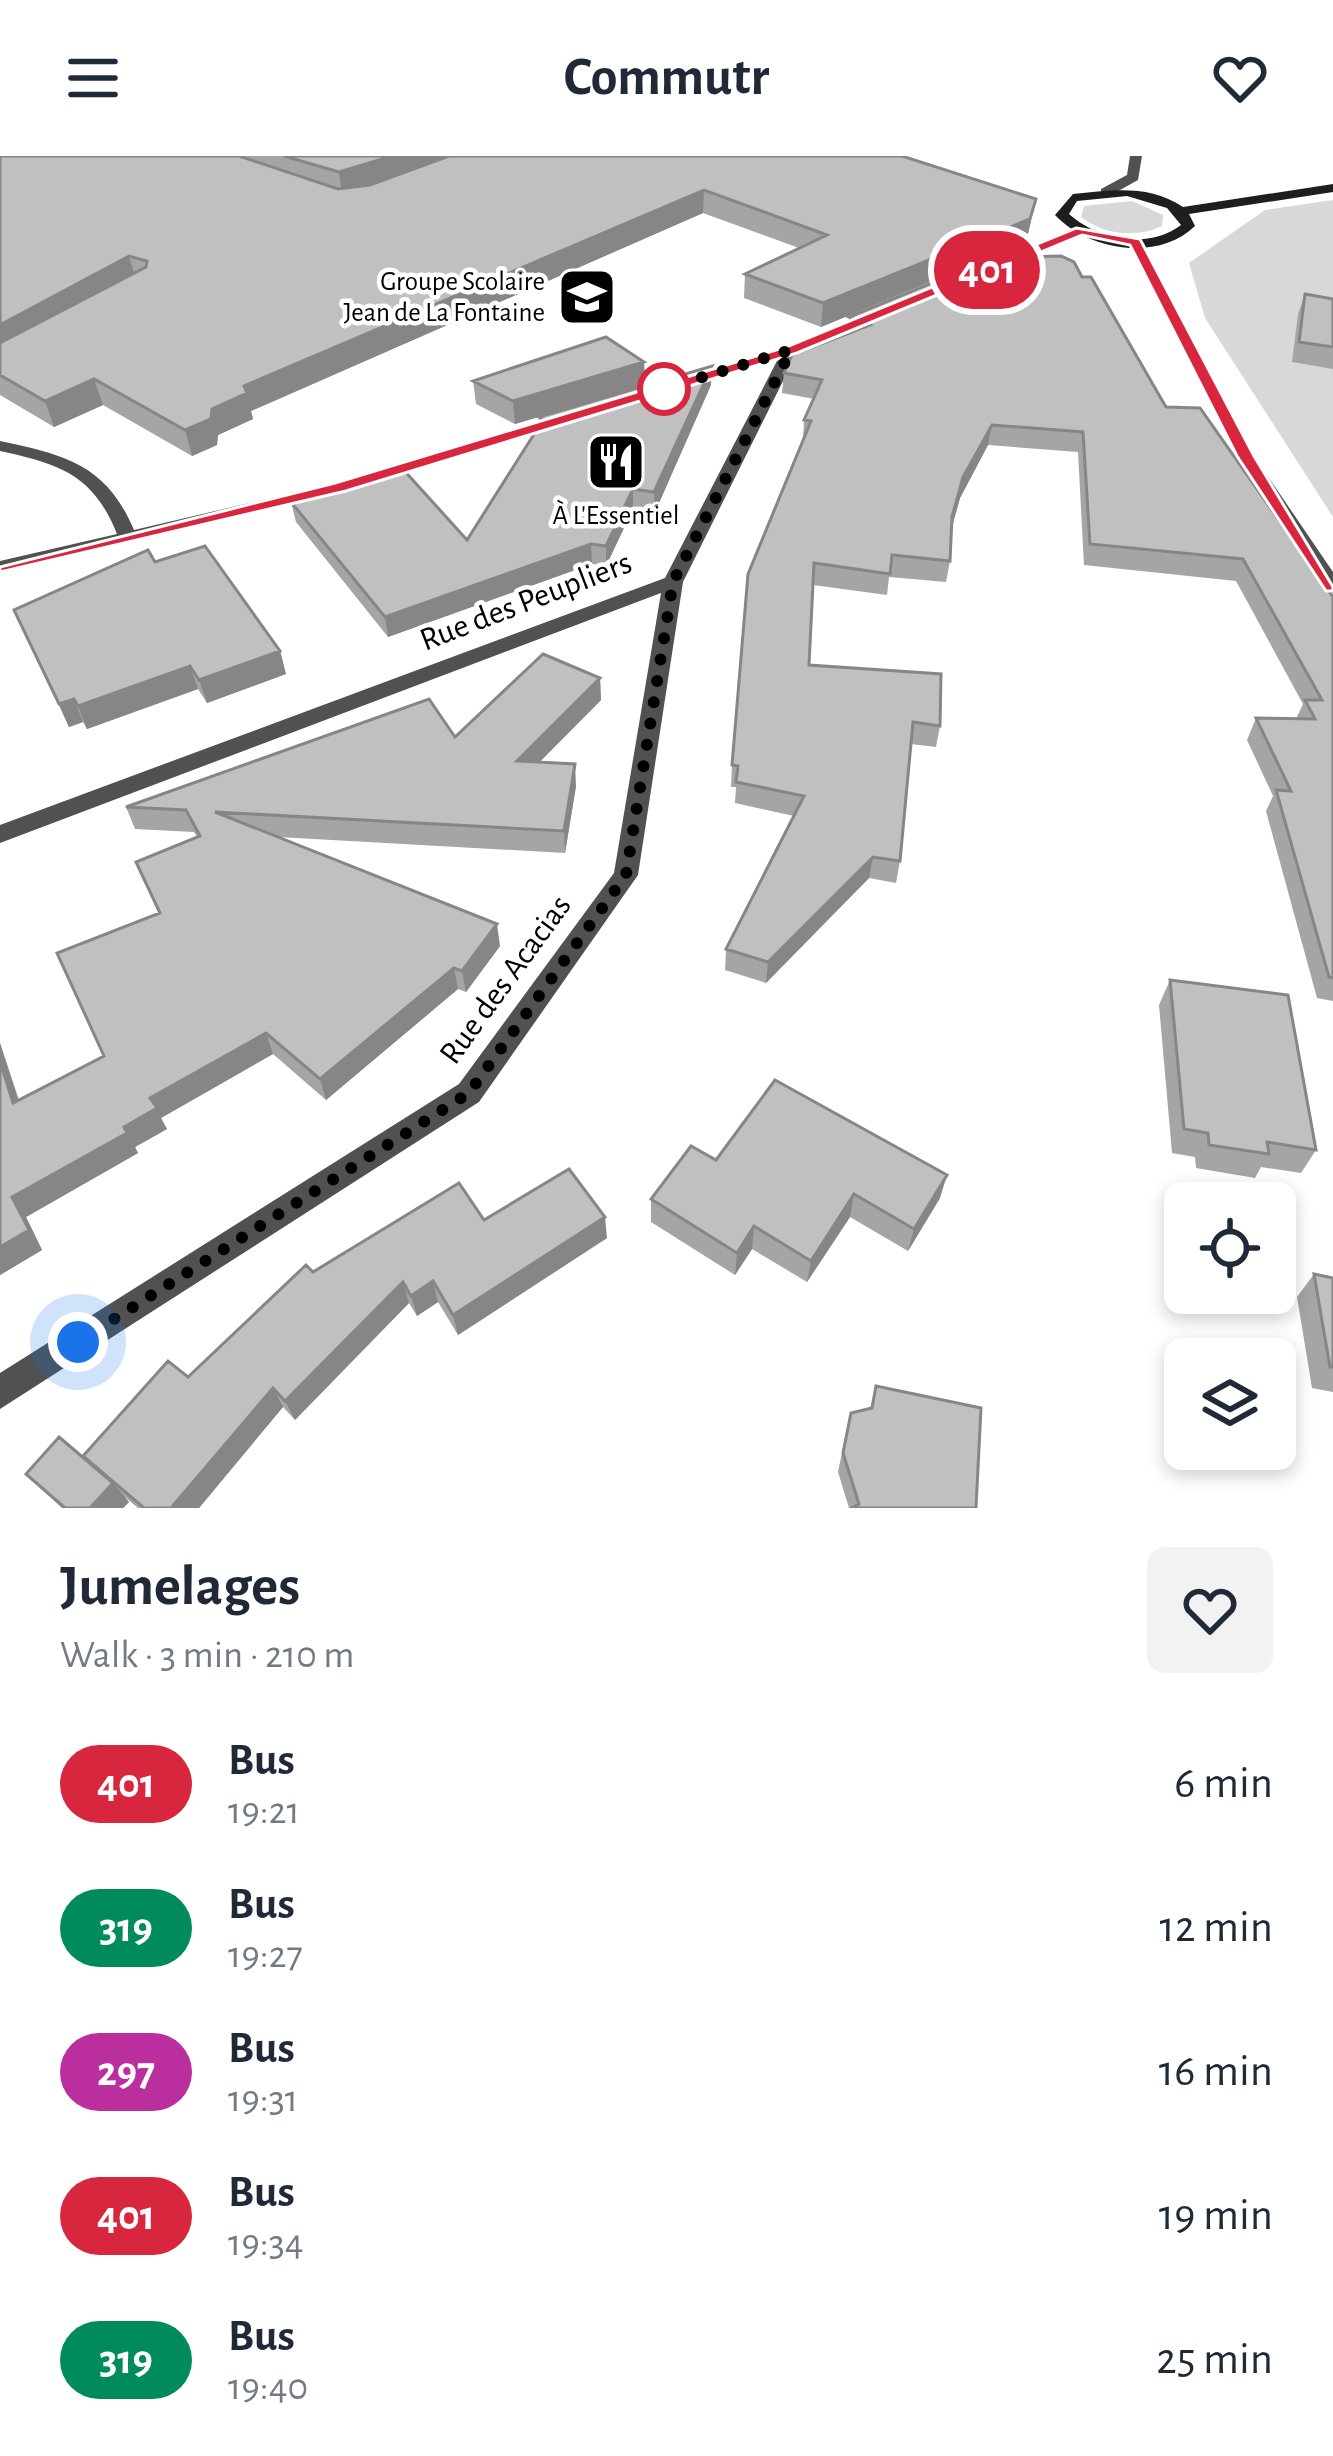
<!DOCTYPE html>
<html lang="en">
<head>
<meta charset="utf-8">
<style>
	:root { --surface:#fff; --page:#f2f2f3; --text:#1f2937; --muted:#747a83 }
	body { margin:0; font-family:"Alegreya Sans",sans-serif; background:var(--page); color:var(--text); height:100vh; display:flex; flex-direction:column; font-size:45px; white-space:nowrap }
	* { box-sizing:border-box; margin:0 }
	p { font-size:39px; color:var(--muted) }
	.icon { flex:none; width:66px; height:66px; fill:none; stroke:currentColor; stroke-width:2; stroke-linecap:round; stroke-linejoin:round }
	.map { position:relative; height:1352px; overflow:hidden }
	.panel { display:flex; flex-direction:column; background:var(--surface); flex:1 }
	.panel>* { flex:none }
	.badge { padding:0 24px; border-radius:39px; font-size:42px; line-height:78px }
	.buttons { position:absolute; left:1164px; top:1026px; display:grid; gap:24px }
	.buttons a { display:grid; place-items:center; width:132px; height:132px; border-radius:18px; background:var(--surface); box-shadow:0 6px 18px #0003; font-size:60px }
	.you { position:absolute; width:60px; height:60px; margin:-30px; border:9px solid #fff; border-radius:50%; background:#1a73e8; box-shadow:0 0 0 18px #1a73e833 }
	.map>.badge { position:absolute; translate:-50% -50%; box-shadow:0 0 0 6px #fff }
	.round { display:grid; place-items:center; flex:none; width:126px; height:126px; border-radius:18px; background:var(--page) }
	.overview { display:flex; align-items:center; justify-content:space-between; height:204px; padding:0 60px }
	h1 { font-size:57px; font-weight:700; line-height:90px }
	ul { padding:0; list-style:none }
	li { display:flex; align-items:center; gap:36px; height:144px; padding:0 60px }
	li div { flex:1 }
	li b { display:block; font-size:45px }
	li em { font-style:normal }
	li .badge { min-width:132px; font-weight:700; text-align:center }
	header { display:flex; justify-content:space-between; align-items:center; height:156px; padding:0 60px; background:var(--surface); font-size:54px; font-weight:700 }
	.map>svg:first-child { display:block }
</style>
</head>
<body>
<header><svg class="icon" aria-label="menu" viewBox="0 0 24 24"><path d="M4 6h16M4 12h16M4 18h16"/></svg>Commutr<svg class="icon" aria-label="heart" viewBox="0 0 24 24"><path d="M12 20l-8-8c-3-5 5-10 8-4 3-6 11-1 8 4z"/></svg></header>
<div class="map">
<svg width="1333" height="1352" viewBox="0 0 1333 1352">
	<rect width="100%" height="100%" fill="#fff"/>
	<path fill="#d8d8d8" d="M1333,44v317l-128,-199 -16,-55 76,-53z
		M1132,45l31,14 -1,11c-26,12 -58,9 -81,-9l3,-11z"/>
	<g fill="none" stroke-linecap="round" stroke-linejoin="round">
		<path fill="#515151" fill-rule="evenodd" d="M1130,0h12l-4,24 -27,15h-10v-6l26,-14z
			M1075,71l12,3 -87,40 -12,-3z
			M1135,82l7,4 112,214 79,116v21l-7,-2 -90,-135 -108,-214z
			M874,155l13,3 -90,39 -114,229 -45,293 -159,227 -479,307v-36l459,-289 155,-211 47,-280 -661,250v-18l665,-247 113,-219 -98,30 -6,-2v-6l111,-34z
			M566,258l8,5 -2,4 -226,68 -346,82v-12l117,-27c-24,-60 -58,-70 -117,-83v-10c65,14 106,23 134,89l201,-47z"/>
		<path fill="#1e1e1e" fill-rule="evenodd" d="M1333,28v8l-144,22 6,12c-37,36 -106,25 -140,-11l18,-21c39,-4 76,-10 110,13zM1127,40l40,12 14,17c-33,25 -83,15 -112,-11l8,-13z"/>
	</g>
	<path fill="#a5a5a5" d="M0,0h902l129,66 -5,20 -205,85 -77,-29 1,-24 54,-26 -96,-35 -452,198 2,8 -35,16 -1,10 -25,11 -89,-51 -49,22 -54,-32z
		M1022,101l144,150 167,190v404l-16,-3 -51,-187 7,-15 -26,-56 9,-22 40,1 7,-15 -67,-123 -152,-16 -6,-113 -90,-7 -28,53 -8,28 -2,35 -4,21 -57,-5 -2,18 -74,-10 -4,80 131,61 -4,21 -25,-3 -11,117 -4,22 -27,-5 -103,105 -41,-13 1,-21 68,-133 -59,-13 1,-16h-5l1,-22 71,-325 1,-20 10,-21 -32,-6 2,-20 63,-39 2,-17z
		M1305,138l28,5v70l-41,-7 6,-48z
		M644,206l1,23 -130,39 -39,-20 -3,-23z
		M711,229l-56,127 -22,-3 -27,57 -14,-2 -204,73 -92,-115 -5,-20 176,38 72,-114v-9z
		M155,406l125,89 6,23 -79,29 -9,-14 -111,40 -4,-7 -14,5 -55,-117z
		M600,522l1,22 -62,62 37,24 -11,67 -287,-16 222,109 -34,46 -8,-3 -132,111 -53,-46 -112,64 6,11 -32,18 3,6 -112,64 16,33 -42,25v-232l19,57 85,-44 55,-142 -23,-52 61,-25 -3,-5 -59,-3 -9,-22 329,-70z
		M1170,824l146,170 -15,23 -40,-6 -6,11 -59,-10 -1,-11 -23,-4 -13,-148z
		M716,1004l224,38 -32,53 -58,-34 -43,65 -55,-33 -17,26 -84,-53v-23z
		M484,1064l123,18 -149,97 -20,-33 -21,14 -8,-13 -114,117 -12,-13 -84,101h-61l-13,-11 4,5 -6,6h-61l-36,-34 61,-13 226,-189z
		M1314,1118l19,4v114l-21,-4 -15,-91z
		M876,1230l100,122h-127l-11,-36 8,-39 5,-20 19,-4z"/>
	<path fill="#868686" d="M392,0h73l-123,38 -3,-22z
		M704,34l-1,23 -452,198 2,8 -35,16 -1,10 -25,11 -7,-26 59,-44z
		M1036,43l-10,43 -205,85 2,-24z
		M129,100l7,24 -136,75v-30z
		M644,206l1,23 -130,39 -2,-23z
		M712,210l-1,19 -56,127 -1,-20z
		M94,223l9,26 -49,22 -9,-26z
		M992,269l-4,20 -28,53 -11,40 14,-61z
		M633,333v20l-27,57v-20z
		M591,388l1,20 -204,73 -3,-20z
		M280,495l6,23 -79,29 -8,-23z
		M190,510l8,23 -111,40 -9,-23z
		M600,522l1,22 -82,83 -2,-22z
		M74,543l9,23 -14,5 -10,-23z
		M575,608l1,22 -11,67 -1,-22z
		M873,701l-4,21 -103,105 2,-21z
		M497,768l3,22 -34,46 -4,-21z
		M454,812l4,21 -132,111 -6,-21z
		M266,877l7,21 -112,64 6,11 -32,18 3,6 -112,64 16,33 -42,25v-28l12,-50 112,-70 26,-29z
		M0,887l26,81 -13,-21 -13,-42z
		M947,1019l-7,23 -32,53 6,-22z
		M854,1038l-4,23 -43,65 4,-21z
		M605,1061l2,21 -149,97 -5,-20z
		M754,1070l-2,23 -17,26 2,-22z
		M433,1125l5,21 -21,14 -6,-20z
		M403,1126l6,21 -114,117 -10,-19z
		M273,1232l10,19 -84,101h-28z
		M113,1327l16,19 -6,6h-33z"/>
	<path fill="#c0c0c0" stroke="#868686" stroke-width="3" d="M0,0h239l99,33 32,-4 79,-29h453l134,43 -6,20 -207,84 -78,-29 82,-39 -123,-45 -460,196 3,7 -35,16 -1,10 -26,11 -91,-51 -49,22 -45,-26v-32l146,-76 1,-6 -18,-5 -129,69z
		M284,0h108l-53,16z
		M1024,89l-3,12 40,-1 13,6 8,15h9l75,130 34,1 133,189v381l-4,-1 -53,-187 15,1 -35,-73 59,1 -10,-19h17l-79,-141 -153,-15 -7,-112 -91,-7 -29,52 -11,40 -2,44 -58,-6 -2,19 -76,-11 -5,102 132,9 -1,52 -27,-4 -13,139 -27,-4 -105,105 -42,-13 78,-153 -68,-14 2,-16 -6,-1 16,-191 63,-153 -7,-1 18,-40 -38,-7 8,-18 78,-30 -21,-8z
		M1305,138l28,5v48l-34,-5z
		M606,181l38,25 -131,39 -40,-20z
		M712,210l-58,126 -21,-3 -27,57 -15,-2 -206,73 -94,-115 110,-35 66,73 76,-120 -4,-3z
		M205,390l75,105 -81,29 -9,-14 -112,40 -4,-7 -15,5 -45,-94 134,-60 7,12z
		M543,498l57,24 -83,83 58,3 -11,67 -349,-19 282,112 -35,47 -8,-3 -134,111 -54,-46 -116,65 7,10 -33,19 3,6 -115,64 17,33 -29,17v-186l13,42 91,-47 -47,-103 103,-40 -24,-51 64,-26 -14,-26 -60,-3 303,-108 26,38z
		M1170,824l118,15 28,155 -49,-8 2,12 -60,-9 -1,-12 -24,-4z
		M775,924l172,95 -33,54 -60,-35 -43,67 -57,-35 -17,27 -86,-54 40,-53 25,14z
		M569,1013l36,48 -152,98 -20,-34 -22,15 -8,-14 -118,119 -12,-13 -102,120h-27l-61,-52 85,-95 20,16 118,-112 7,7 146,-89 25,37z
		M1314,1118l19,4v89h-3z
		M876,1230l105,22 -5,100h-124l7,-4 -16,-51 8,-40 21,-5z
		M59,1281l54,46 -23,25h-25l-39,-34z"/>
	<path fill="#d7263d" stroke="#fff" stroke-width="3" d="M1076,72l64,11 114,217 79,131v4h-7l-89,-135 -107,-211 -48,-10 -285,118 -451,138 -346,81v-5l335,-84 451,-136z"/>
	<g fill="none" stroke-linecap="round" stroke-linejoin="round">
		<path stroke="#000" stroke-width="12" stroke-dasharray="0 21.6" d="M78,1186l391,-249 157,-218 47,-293 118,-232 -127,39"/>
	</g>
	<defs>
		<g id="school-square" transform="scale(3)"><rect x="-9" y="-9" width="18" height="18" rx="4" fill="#000" stroke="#fff"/><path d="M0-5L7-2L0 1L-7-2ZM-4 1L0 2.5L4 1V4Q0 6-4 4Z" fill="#fff"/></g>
		<g id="restaurant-square" transform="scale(3)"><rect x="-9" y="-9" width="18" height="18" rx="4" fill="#000" stroke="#fff"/><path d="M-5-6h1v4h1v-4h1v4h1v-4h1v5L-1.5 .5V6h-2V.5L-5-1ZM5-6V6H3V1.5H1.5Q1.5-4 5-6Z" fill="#fff"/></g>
	</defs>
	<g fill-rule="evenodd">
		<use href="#school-square" x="587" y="141"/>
		<use href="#restaurant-square" x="616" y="306"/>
	</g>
	<circle fill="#fff" stroke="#d7263d" stroke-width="6" cx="664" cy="233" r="24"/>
	<g text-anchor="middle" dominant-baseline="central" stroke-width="9" stroke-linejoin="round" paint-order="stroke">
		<g font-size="27" fill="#000" stroke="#fff" text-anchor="end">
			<text x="545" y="125">Groupe Scolaire<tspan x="545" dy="31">Jean de La Fontaine</tspan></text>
			<text x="616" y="359" text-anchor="middle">À L'Essentiel</text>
		</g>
		<g font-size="33" fill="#000" stroke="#fff">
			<text transform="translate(526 446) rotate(-21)">Rue des Peupliers</text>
			<text transform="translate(506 824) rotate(-54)">Rue des Acacias</text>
		</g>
	</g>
</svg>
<div class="buttons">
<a><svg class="icon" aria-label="locate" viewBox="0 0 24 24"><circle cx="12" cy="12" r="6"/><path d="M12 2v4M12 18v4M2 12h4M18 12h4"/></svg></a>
<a><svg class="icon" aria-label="layers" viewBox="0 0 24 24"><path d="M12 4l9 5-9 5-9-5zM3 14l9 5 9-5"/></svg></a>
</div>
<div class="you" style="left:78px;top:1186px"></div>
<b class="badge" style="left:987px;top:114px;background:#d7263d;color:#fff">401</b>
</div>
<section class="panel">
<div class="overview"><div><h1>Jumelages</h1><p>Walk · 3 min · 210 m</p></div><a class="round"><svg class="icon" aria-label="heart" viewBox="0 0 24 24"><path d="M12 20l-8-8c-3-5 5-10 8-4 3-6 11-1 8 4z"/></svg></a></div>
<ul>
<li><span class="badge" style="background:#d7263d;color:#fff">401</span><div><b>Bus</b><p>19:21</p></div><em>6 min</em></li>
<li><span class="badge" style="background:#008b5a;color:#fff">319</span><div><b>Bus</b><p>19:27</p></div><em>12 min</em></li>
<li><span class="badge" style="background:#bb2e9e;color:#fff">297</span><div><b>Bus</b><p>19:31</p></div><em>16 min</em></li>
<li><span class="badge" style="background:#d7263d;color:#fff">401</span><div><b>Bus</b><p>19:34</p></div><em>19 min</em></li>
<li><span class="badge" style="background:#008b5a;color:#fff">319</span><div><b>Bus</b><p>19:40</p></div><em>25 min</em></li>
</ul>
</section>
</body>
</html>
